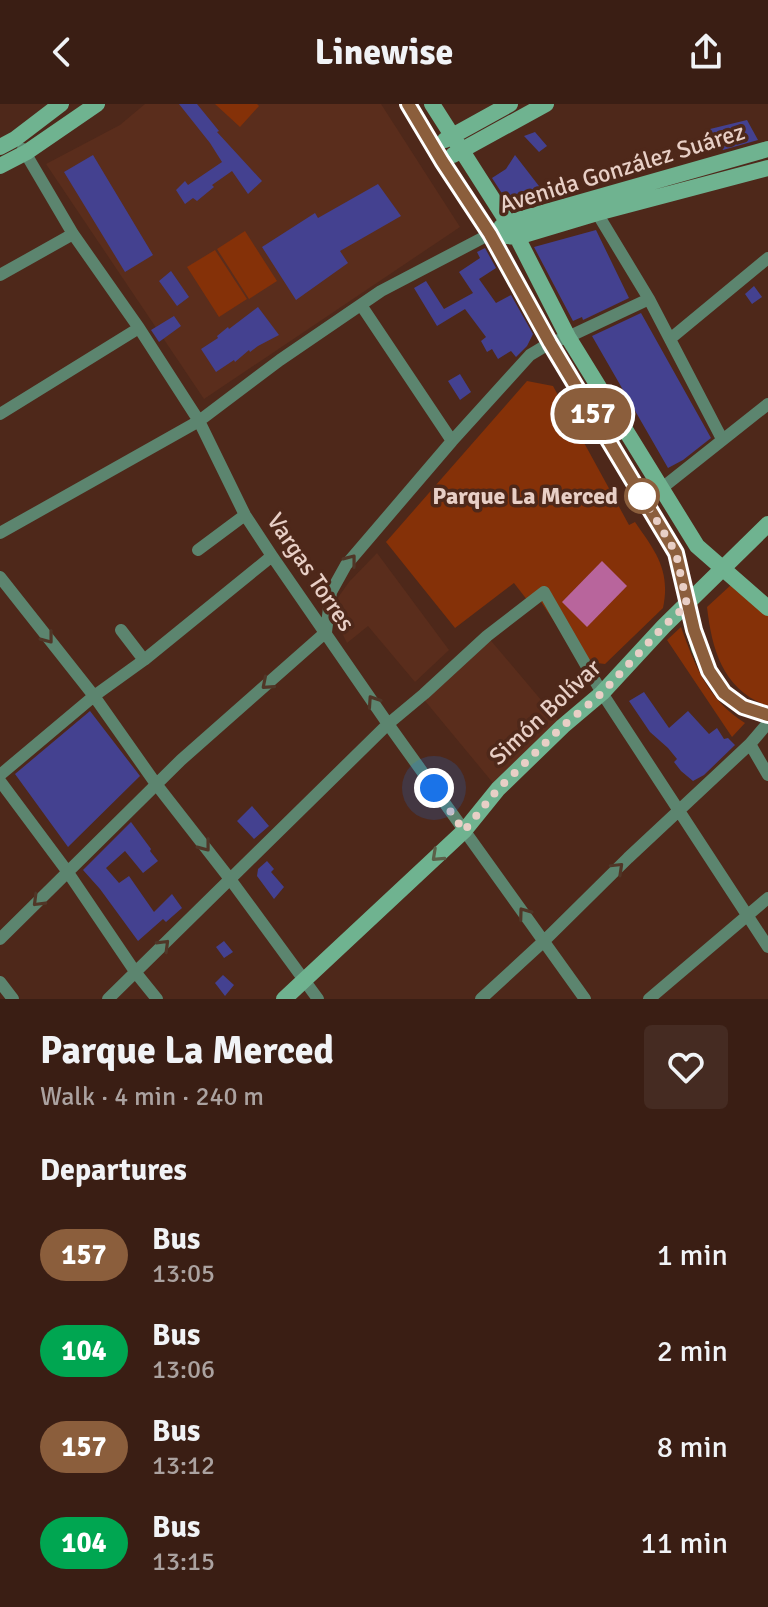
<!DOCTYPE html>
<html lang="en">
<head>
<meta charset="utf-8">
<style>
	:root { --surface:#3a1e14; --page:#452b22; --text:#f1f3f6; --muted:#aba2a0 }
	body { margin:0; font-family:Signika,sans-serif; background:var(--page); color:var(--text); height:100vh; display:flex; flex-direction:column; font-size:30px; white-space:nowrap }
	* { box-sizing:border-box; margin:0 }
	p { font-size:26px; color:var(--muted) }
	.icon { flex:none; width:44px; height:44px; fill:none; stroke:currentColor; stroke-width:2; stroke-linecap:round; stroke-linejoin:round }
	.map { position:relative; height:895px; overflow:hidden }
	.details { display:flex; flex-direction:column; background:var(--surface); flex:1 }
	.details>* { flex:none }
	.badge { padding:0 16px; border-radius:26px; font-size:28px; line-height:52px }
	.you { position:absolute; width:40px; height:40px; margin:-20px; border:6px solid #fff; border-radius:50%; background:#1a73e8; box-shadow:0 0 0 12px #1a73e833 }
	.map>.badge { position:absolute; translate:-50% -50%; box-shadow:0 0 0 4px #fff }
	h2 { padding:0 40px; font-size:30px; line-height:72px }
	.round { display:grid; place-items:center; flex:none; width:84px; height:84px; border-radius:8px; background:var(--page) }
	.overview { display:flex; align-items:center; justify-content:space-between; height:136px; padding:0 40px }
	h1 { font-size:38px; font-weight:700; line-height:60px }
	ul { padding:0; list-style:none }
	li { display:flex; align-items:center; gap:24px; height:96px; padding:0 40px }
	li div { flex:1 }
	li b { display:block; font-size:30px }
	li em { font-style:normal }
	li .badge { min-width:88px; font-weight:700; text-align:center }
	header { display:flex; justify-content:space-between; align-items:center; height:104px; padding:0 40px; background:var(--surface); font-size:36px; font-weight:700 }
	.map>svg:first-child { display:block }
</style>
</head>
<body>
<header><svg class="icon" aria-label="back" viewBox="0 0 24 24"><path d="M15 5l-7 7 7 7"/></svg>Linewise<svg class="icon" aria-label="share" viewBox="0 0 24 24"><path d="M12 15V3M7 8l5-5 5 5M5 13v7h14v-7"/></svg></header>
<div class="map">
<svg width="768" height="895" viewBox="0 0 768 895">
	<rect width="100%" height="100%" fill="#4e281a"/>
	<path fill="#5a2d1c" d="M145,0h236l79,123 -256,172 -158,-235 74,-39z
		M377,449l72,97 -34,32 -47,-56 -21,17 -12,-24 2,-20 12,-17z
		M487,532l76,90 -65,63 -77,-93z"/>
	<path fill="#853108" d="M215,0h42l2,2 -19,21z
		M245,127l32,50 -28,18 -32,-50z
		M215,146l32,49 -28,18 -32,-50z
		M527,277l26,5 76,139 6,-3c20,29 36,48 28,86l-58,56 -24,-3 -42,-62 -8,6 -17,-22 -59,45 -69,-86z
		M732,480l36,20v102c-45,-16 -56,-56 -61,-99z
		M681,523c14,39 27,73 64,96l-13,14 -65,-97z"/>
	<path fill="#b8659c" d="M602,457l25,25 -40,41 -25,-25z"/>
	<path fill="#444190" d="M179,0h18l22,27 -2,1 45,49 -14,13 -16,-23 -20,14 2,2 -17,14 -4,-3 -8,6 -9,-14 9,-9 3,4 34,-23 -12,-19z
		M747,16l11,20 -35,10 -13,-21z
		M535,28l12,14 -8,6 -15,-16z
		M93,51l60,100 -28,17 -61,-100z
		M515,51l27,35 7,-3 6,11 -29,8 -9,-12 -12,4 -13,-20 14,-9z
		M378,80l23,32 -61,35 8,12 -52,37 -34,-53 53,-34 3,5z
		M596,126l33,68 -46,22 -1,-3 -9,4 -39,-74z
		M485,144l11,20 -17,11 17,24 15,-8 22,39 -6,12 -11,11 -5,-6 -13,8 -6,-10 -5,3 -6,-11 5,-4 -21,-28 -28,17 -23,-38 12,-7 18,28 29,-16 -14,-21 21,-14 -3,-6z
		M171,167l18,26 -12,9 -18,-25z
		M754,182l8,11 -10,7 -7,-10z
		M258,203l21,28 -21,11 -8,6 -1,-2 -14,12 -1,-2 -18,12 -15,-23 17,-11 -1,-2 11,-9 1,2z
		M641,209l70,125 -28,22 -15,8 -76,-132z
		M174,212l7,10 -22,16 -8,-12z
		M460,270l11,18 -11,8 -12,-19z
		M644,588l25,36 19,-17 21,23 8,-6 7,11 4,-1 7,7 -31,30 -11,6 -12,-10 -7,-9 3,-3 -9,-11 -18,-16 -21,-31z
		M90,607l50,65 -72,71 -53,-73z
		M252,702l17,20 -15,13 -17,-18z
		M131,718l20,27 -1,2 8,10 -15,12 -18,-22 -19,17 13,15 10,-7 25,36 18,-18 10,14 -16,14 -3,-3 -25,22 -38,-52 -17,-19z
		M267,757l7,8 -3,3 13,15 -10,12 -17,-23 1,-7z
		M224,837l9,11 -9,6 -8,-11z
		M223,871l11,10 -9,11 -10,-13z"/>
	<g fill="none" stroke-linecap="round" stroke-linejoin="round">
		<path stroke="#5c856f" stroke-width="12" d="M23,45l50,85 66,94 60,93 46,94 27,41 116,168 197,275
			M597,109l52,86 73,140
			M0,171l73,-41
			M361,201l91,136
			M670,235l98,-81
			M0,310l139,-86
			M662,384l106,-84
			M0,429l199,-112 81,-61 101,-69 109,-57
			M198,446l47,-35
			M0,473l94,119 62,88 74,95 88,120
			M121,526l23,30
			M750,640l18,31
			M0,671l94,-79 50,-36 128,-104
			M0,677l67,90 69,102 21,26
			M0,835l181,-179 145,-128 5,-40 15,-27 106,-124 78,-86 20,-12 18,-6 81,-38
			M0,878l13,17
			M108,895l280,-275 36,-30 63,-58 57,-44 58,101 166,254
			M481,895l63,-58 84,-83 122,-114 18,-21
			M649,895l119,-101"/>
		<path stroke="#6fb390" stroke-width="16" d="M408,0l34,57 48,73 60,109 126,210 18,77 5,18 10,23 15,22 19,14 25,8
			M432,0l85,133 51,100 129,209 71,62
			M445,36l65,-36
			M0,43l15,-8 46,-35
			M453,51l93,-51
			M0,62l27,-14 70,-48
			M501,123l6,-4 261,-74
			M507,132l10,1 80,-24 171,-45
			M284,895l180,-168 34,-42 65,-63 39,-33 62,-67 104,-102"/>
	</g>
	<defs><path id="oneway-chevron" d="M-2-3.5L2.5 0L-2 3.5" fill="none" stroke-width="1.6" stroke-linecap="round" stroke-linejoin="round" transform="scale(2)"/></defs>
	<g stroke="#503627">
		<use href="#oneway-chevron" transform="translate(351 456) rotate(-52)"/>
		<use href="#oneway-chevron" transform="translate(48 534) rotate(52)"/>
		<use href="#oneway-chevron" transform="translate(267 580) rotate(139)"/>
		<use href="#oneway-chevron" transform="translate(373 597) rotate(-124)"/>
		<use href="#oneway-chevron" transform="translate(205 742) rotate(52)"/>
		<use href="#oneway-chevron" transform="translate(618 764) rotate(-44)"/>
		<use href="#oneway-chevron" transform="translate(38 797) rotate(135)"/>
		<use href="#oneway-chevron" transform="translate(524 809) rotate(-126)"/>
		<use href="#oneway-chevron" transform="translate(164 841) rotate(-45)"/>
	</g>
	<use stroke="#5b6049" href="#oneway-chevron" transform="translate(437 752) rotate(137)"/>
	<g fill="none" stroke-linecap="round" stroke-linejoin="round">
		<g stroke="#fff" stroke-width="18">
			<path id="line" d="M408,0l34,57 48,73 60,109 126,210 18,77 15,41 15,22 19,14 25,8"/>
		</g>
		<use href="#line" stroke="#8b5e3c" stroke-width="12"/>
		<path stroke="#e8cfc6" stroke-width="8" stroke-dasharray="0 14.4" d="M434,684l30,43 34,-42 65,-63 39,-33 62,-67 23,-21 -11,-52 -34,-57"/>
	</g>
	<circle fill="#fff" stroke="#8b5e3c" stroke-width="4" cx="642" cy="392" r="16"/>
	<g text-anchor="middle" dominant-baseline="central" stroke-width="7" stroke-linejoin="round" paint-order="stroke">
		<g font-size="24" fill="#e8cfc6" stroke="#4e281a">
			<text transform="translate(622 64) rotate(-17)">Avenida González Suárez</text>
			<text transform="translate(311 468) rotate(56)">Vargas Torres</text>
			<text transform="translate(545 608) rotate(-43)">Simón Bolívar</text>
		</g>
		<g font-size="24" font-weight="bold" fill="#e8cfc6" stroke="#4e281a" text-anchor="end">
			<text x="618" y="392">Parque La Merced</text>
		</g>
	</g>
</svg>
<div class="you" style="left:434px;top:684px"></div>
<b class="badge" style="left:593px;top:310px;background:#8b5e3c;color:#fff">157</b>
</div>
<section class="details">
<div class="overview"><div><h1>Parque La Merced</h1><p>Walk · 4 min · 240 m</p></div><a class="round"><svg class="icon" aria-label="heart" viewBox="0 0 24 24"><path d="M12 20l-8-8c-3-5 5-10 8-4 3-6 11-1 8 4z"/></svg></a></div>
<h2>Departures</h2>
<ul>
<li><span class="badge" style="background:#8b5e3c;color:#fff">157</span><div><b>Bus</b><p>13:05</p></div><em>1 min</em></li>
<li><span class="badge" style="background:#00a651;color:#fff">104</span><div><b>Bus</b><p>13:06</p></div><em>2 min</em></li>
<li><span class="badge" style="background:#8b5e3c;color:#fff">157</span><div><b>Bus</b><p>13:12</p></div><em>8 min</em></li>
<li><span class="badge" style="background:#00a651;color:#fff">104</span><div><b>Bus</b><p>13:15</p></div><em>11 min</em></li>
</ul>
</section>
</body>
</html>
